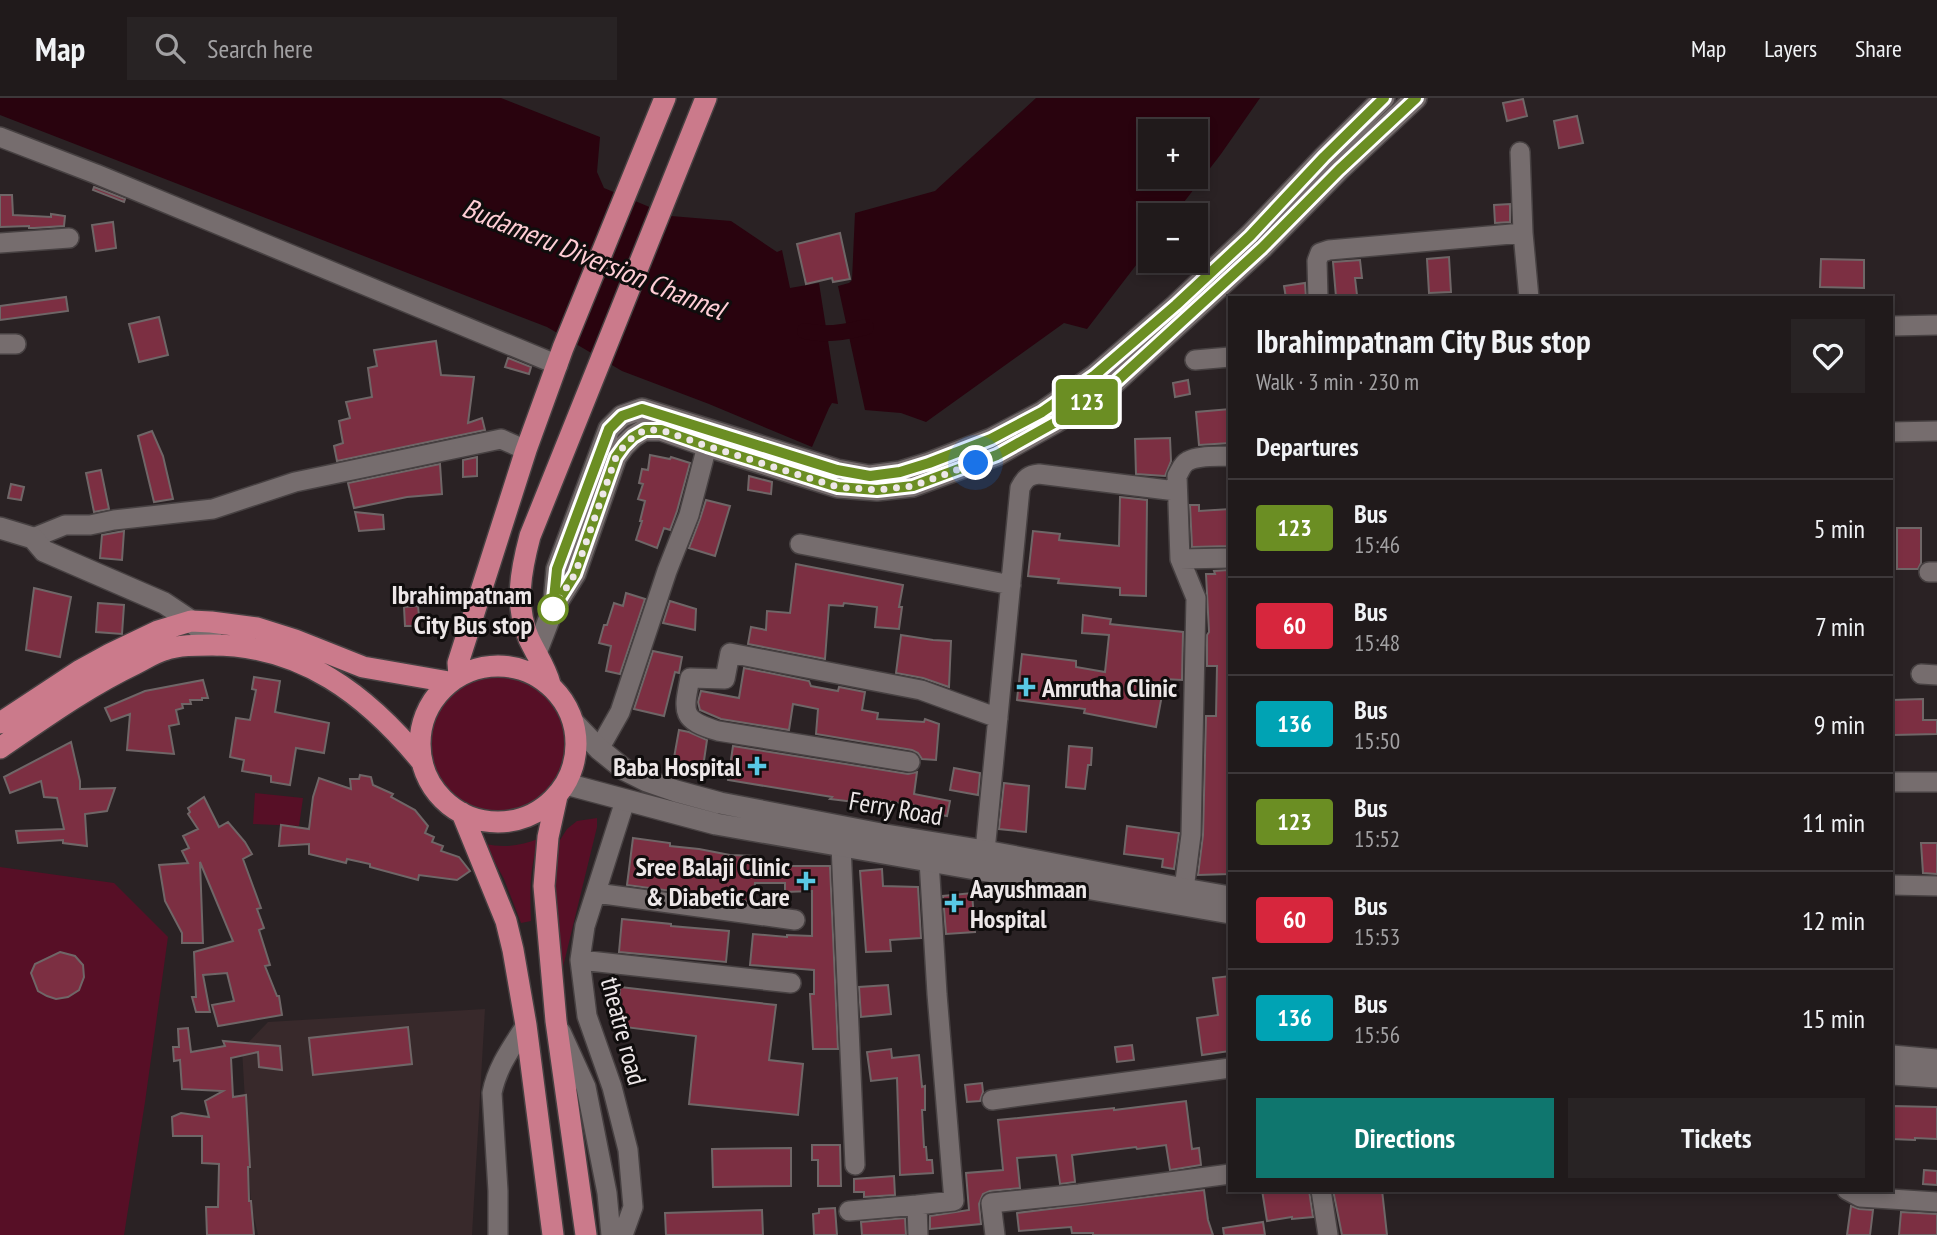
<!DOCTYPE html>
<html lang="en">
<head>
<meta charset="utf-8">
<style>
	:root { --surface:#201a1b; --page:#282324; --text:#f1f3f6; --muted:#a2a1a3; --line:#3d383a; --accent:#0f766e }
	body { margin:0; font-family:"PT Sans Narrow",sans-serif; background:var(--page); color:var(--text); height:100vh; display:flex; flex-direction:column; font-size:26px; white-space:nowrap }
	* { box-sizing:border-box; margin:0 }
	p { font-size:23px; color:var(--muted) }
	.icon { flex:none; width:38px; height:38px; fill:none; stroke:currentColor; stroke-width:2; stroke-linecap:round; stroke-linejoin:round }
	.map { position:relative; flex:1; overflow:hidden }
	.sheet { position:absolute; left:1228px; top:198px; width:665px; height:896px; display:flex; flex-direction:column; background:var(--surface); border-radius:0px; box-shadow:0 4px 10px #0003,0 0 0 2px var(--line) }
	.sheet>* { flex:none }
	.badge { padding:0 14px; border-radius:5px; font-size:24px; line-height:46px }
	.buttons { position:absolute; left:1138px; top:21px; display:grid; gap:14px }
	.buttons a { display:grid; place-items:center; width:70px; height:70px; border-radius:0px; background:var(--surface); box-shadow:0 4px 10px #0003,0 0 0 2px var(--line); font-size:35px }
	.you { position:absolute; width:35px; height:35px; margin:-18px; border:5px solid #fff; border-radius:50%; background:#1a73e8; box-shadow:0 0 0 10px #1a73e833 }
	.map>.badge { position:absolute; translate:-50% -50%; box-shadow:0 0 0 4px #fff }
	h2 { padding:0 28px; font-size:26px; line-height:63px }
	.round { display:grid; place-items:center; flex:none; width:74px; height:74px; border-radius:0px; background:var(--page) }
	.headline { display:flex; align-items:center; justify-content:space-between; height:119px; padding:0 28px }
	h1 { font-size:33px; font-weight:800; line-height:52px }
	.button { display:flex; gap:14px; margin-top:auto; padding:14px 28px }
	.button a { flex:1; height:80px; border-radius:0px; background:var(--accent); color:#fff; font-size:28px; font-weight:800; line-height:80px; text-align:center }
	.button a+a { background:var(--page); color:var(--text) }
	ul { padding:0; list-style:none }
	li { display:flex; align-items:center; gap:21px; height:98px; padding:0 28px; border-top:2px solid var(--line) }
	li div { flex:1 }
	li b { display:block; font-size:26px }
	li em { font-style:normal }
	li .badge { min-width:77px; font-weight:700; text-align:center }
	header { display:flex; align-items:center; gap:42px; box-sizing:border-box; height:98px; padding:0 35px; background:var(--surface); border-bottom:2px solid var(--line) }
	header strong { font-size:33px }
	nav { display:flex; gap:38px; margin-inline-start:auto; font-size:24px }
	.search { width:490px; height:63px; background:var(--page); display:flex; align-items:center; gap:18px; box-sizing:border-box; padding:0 24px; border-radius:0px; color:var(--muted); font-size:26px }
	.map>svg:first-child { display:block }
</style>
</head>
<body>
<header>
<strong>Map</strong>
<div class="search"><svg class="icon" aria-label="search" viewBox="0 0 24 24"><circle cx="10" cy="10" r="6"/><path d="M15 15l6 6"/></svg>Search here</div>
<nav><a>Map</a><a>Layers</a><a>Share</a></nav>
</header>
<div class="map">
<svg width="1937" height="1137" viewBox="0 0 1937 1137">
	<rect width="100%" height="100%" fill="#2a2224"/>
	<path fill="#38292b" d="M485,911l-13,226h-214l-7,-30 -9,-156 26,-27z"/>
	<path fill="#570f26" d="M430 647a68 68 0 1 1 136 0a68 68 0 1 1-136 0Z
		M255,695l48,5 -4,28 -46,-2z
		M597,720v9l-36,148 -5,-22 -3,-92 7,-21 7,-11 10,-8z
		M540,740c-11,27 -10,54 -9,83l-10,2 -17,-44 -19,-35c20,4 36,2 55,-6z
		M0,769l114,16 54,54 -23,165 -21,133h-124z"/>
	<path fill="#29030e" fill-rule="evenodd" d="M0,0h501l99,39 -3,35 7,16 67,28 60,5 46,31 5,-2 8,38 29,-5 19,121 -6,-1 -3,5 -17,39 -103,-43 -87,-33 -75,-44 -547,-212z
		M1036,0h224l-39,56 -47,61h-24v32l-63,82 -23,-6 -138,99 -25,-9 -36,-3 -27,-124 11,-3 3,-3 3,-67 80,-22zM1150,33h45v46h-45z"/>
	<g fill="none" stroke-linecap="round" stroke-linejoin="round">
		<path stroke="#29030e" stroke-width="16" d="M805,233c19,5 42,1 61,-4"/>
	</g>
	<path fill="#7c2f42" stroke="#6f6667" stroke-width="2" d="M1523,1l4,17 -20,5 -4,-18z
		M1577,18l6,27 -24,5 -5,-27z
		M94,89l31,12 -1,3 -31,-12z
		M0,97h12l1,20 38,2v-3l14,2 -1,10 -30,2h-5v-2l-29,1z
		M1510,106v18l-15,1 -1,-18z
		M113,124l3,26 -20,3 -4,-26z
		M840,135l10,46 -17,3 -1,-4 -26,6 -9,-40z
		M1449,159l2,35 -22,1 -2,-34z
		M1821,161l43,1v28l-44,-1z
		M1360,162l2,18h-7l2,17 -21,2 -3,-35z
		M1305,185l1,15h-20l-2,-12z
		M66,199l2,14 -68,9v-14z
		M159,219l9,38 -29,7 -10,-38z
		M436,243l5,34 33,2 -6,46 14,-5 3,12 -148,31 -3,-15 9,-3 -4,-22 11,-3 -4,-16 26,-5 -4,-29 9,-2 -3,-16z
		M508,260l23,9 -2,7 -24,-7z
		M1188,282l2,14 -15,3 -2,-14z
		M1230,311v34l-31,2 -3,-33z
		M152,333l11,25 10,43 -19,3 -16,-66z
		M1170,340l1,23 -6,15 -29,-2 -1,-35z
		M650,357l20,4 1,-2 19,6 -13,48 -7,19 -6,-2 -7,20 -21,-8 6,-19h-2l5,-20 -7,-2 5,-15 -4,-1 3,-14 6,1z
		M477,359v19l-14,1v-17z
		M440,366l2,30 -35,3 -53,11 -6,-25z
		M101,372l8,39 -15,3 -8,-39z
		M749,378l23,6 -1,12 -23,-4z
		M11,386l13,3 -3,13 -13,-2z
		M1120,399l27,3 -1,96 -26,-1v-7l-62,-5 1,-4 -31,-3 5,-45 27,3 -1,6 60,6z
		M706,402l24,6 -15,50 -26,-8 11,-29z
		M1190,407h9v6l31,-2v37l-38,1z
		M355,414l28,3 1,14 -25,2z
		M1897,430h24v35l-3,6h-21z
		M124,433l-2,29 -22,-2 2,-23z
		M796,466l107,21 -4,22h3l-3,22 -24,-2 2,-20 -33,-4 -1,3 -14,-1 -4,54 -77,-15 3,-17 15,3 1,-19 23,2z
		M1228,472l2,39v265l-32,1 5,-40 3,-119h10l1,-50h-10v-31l2,-3 -3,-58h9l-1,-3z
		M34,490l37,9 -11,60 -34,-7z
		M626,495l19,6 -25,75 -14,-3 5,-25 -12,-3 5,-18h3l7,-22 9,3z
		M670,503l26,8 -1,21 -32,-7z
		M98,505l26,2 -2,29 -26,-2z
		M418,508l2,20h-15l-1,-19z
		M1083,517l28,4 -1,5 73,8 -1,48 -17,-1 -9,48 -72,-14 1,-4 -68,-9 5,-46 54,7v6l29,5 4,-37 -27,-2z
		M901,537l32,5 18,1 -2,46 -26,-9 -27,-5z
		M653,553l29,6 -3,16 -4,-1 -11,44 -30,-7z
		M744,570l65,13 2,5 27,5 1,-4 26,5 -3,18 16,3 -1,6 47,3 1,-3 14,5 -3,36 -14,-1 -4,-6 -6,-3 -96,-16 2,-25 -25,-5 -4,26 -68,-11 -21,-9 -2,-8 3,-11 38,7z
		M254,579l26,4 -5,31 54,11 -5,30 -28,-5 -6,37 -19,-3v-6l-29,-5 2,-11 -14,-3 6,-39 14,2 6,-30 -4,-1z
		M203,582l5,18h-6v2h-12l1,4h-9l1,4 -7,2 3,14 -10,2 5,28 -47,-4 3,-36 -19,7 -6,-13 40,-17z
		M1923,601v21h14v14l-44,1 -1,-35z
		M679,632l10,2 18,8 -5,34 -30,-5z
		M71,644l9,39v8l35,-1 -8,23 -22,3 2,32 -24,-3v-3l-45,3 -2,-12 48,-2 -7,-31 -13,-1 -3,-16 -31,12 -6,-16z
		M733,648l175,28 9,-2 -3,22 36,7 -3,15 -30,-6 1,-4 -37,-6 -10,4 -41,-5 2,-2 -104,-17z
		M1069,648l23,2 -1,17h-3l-3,24 -19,-2z
		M954,670l26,5 -2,22 -28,-5z
		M360,677l11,2 2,8 20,9 -2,3 24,13 13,16 -3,7 9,4 -2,5 11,4 -2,5 18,6 11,14 -13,9 -38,-5 -1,5 -48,-13v-3l-23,-5 -1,4 -37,-9v-10l-30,2 2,-21 28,4 4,-32 6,-19 32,11 -1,-10h9z
		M1004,685l25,3 -3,46 -27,-3z
		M204,699l15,30 9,-5 17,20 7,12 -9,5 18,49 -4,1 7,19 -5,2 11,35 -5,1 12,30h2l3,19 -64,11 -6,-21 22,-4 -7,-28 -24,2 7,37h-14l-4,-15h4l-2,-45 39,-11 -33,-79 3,81h-21v-10l-17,-32 -6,-36 29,-2 -6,-12 7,-3 -6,-12 15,-7 -10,-15 2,-2 -2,-4z
		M1127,728l52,7 -5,36 -12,-2 1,-8 -39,-5z
		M633,740l37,5v3l29,3 31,6 26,1v7l24,-1v4h50l8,183h-25l-3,-55h4v-24l-64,-5 3,-31 34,3v-2l25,1v-45l-27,1v-9h-30l-2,19 -126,-17z
		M1921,745h16v31l-14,-1z
		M882,771l1,17 35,1 3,51 -31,2 1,11 -25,1 -6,-81z
		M972,795l3,39 -29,2 -3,-38z
		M622,821l49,5v2l58,5 -3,31 -107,-10z
		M60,854l15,4 8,9 1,12 -5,13 -11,7 -12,2 -9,-3 -9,-5 -7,-18 4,-9z
		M1230,878v75l-28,4 -5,-37 21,-3 -5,-37z
		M888,887l3,29 -30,3 -2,-30z
		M620,889l156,18 -7,55 34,4 -5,51 -109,-11 7,-68 -79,-10z
		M408,929l4,37 -99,11 -4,-37z
		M188,930l3,24 34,-6 -2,-5 57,5 2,24 -23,-3 -1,-15 -27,6 2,39 13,-2 4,72h-2l1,34h2l3,34h-47l-1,-28h12l1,-43 -17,-1v-27h-29l-1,-19 9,-4 28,4 -4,-16 18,-10 -41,-2 -2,-29 -6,1 -1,-14h6l-1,-18z
		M1132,947l2,15 -17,2 -2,-15z
		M891,951l1,9 27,-3 3,32 3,-1v24h-3l2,37h2l1,13h5l1,13 -33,2 -3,-97 -26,3 -4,-29z
		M982,985l1,9 -3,9 -13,1 -2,-17z
		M1186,1003l6,48 7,-1 2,17 -31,5 -4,-25 -29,4 -1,-2 -64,8 3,27 -15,2 -4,-29 -39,3 3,30 -30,3 -7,3 -4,10 2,20 -51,5v-13l39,-6 -3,-37 37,-3 -5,-50 116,-12v2z
		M1892,1008l45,1v32l-22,-1v2l-23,-1z
		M812,1047h28l1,41h-23v-26h-6z
		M791,1050v38l-78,1 -1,-38z
		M1924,1072l13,1v14l-14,-1z
		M894,1078l1,19 -31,2v-5h-10v-13z
		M1204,1092l4,30 5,15h-120v-2h-21l-1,-6 -52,4 -2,-18z
		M1262,1092h47l4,27 -21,2v-2l-25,4z
		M1333,1092h49l5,45h-45z
		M1851,1108l8,3 14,1 -3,25h-23z
		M835,1110l2,27h-23l-1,-21 6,-1v-4z
		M762,1112l1,25h-97l-1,-22z
		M1901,1114l36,2v21h-38z
		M905,1120l1,17h-44l-1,-13z
		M1263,1124l2,13h-41l-1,-7z"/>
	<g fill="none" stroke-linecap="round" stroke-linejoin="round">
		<g stroke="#474142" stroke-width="22">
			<path id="minor" d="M0,39l96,37 462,191
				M1523,135l6,65
				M0,145l69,-5
				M1318,200l-1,-37 3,-8 9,-3 194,-17 -3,-81
				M1892,228l45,-1
				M0,246h16
				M1195,262l35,-3
				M1892,334l45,-1
				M33,440l32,-13h25l24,-5 99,-11 82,-27 206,-43 25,11
				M800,446l211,41
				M1180,461l50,-1
				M1929,474h8
				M1921,576l16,1
				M599,651l21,-37 47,-141 22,-56 18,-69
				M910,664l-192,-31c-37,-11 -35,-18 -28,-53l35,1 5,-26 191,37 77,28
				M1892,684h45
				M841,747l14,320
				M985,753l35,-363c5,-10 9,-13 19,-14l137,17
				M1892,787l45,1
				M1184,791l7,-54 5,-237 -16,-39 -3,-83c3,-5 5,-12 11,-15 11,-6 30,-4 42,-5
				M596,795l199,27
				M580,862l211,23
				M561,934l25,55 21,106 4,42
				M992,1002l238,-32
				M1321,1092l7,45
				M1847,1092l13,7 77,5
				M849,1113l68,-6
				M498,1137v-44l-6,-98c5,-26 20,-46 34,-68
				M623,1137l10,-28 -5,-57 -16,-63 -25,-71 -7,-56 5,-34 40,-125
				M918,1137l-1,-30 37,-4 -17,-207 -8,-134 2,-13
				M995,1137l-4,-32 88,-9 151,-20"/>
		</g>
		<g stroke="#474142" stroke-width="24">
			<path id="tertiary" d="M0,430l33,10 11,13 120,52 27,18 26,24
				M554,505l3,-34 52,-140 13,-13 20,-7 195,61 33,6 30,-4 29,-9 62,-24 51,-27 53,-37 81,-70 74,-70 74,-78 60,-59
				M536,555l17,-44 22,-35 41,-117 8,-11 9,-9 11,-7h17l46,16 131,41 39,3 36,-4 84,-31 59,-33 52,-33 154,-141 77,-78 77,-72
				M574,625l25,26 26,21 22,11 29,10 44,12 166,32 99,16 199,38 46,8
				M566,686l150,40 514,89
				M1892,958l45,4
				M1892,976l45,3"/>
		</g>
		<g stroke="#474142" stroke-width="24">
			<path id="trunk" d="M420 646a78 78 0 1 1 156 0a78 78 0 1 1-156 0Z
				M459,578l-1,-13 68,-213 37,-102 102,-250
				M550,586c-4,-16 -14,-30 -21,-45 -15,-34 -8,-69 1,-103l176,-438
				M0,625l79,-52 31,-17 48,-23 33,-10 20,1 46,6 38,12 68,27 86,15
				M0,650c44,-30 87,-61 135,-84 10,-5 19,-11 29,-14 15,-5 32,-5 48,-5 90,0 155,50 210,117
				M557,698l-9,41 -4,49 12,135 30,214
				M462,715l44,108 7,29 13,75 27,210"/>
		</g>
		<use href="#minor" stroke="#766d6e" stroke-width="19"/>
		<use href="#tertiary" stroke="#766d6e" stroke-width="21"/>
		<use href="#trunk" stroke="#cb7a8b" stroke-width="21"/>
	</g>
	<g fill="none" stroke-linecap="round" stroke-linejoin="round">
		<g stroke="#fff" stroke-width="16">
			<path id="line" d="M1384,0l-60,59 -74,79 -74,69 -81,70 -53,37 -51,27 -62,24 -29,9 -30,4 -33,-6 -195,-61 -20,7 -13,13 -52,140 -4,40 22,-35 41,-117 8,-11 9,-9 12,-7h16l46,16 131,41 39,3 36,-4 84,-31 59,-33 52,-33 154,-141 77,-78 77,-72"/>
		</g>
		<use href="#line" stroke="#6b8e23" stroke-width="10"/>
		<path stroke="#ede7e8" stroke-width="7" stroke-dasharray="0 12.6" d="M553,511l22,-35 41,-117 8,-11 9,-9 12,-7h16l46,16 131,41 39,3 36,-4 63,-23"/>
	</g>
	<circle fill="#fff" stroke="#6b8e23" stroke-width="3.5" cx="553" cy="511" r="14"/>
	<g fill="#59c8e5" stroke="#100d0d" stroke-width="2.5">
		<path d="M1022.5 578.5h7v7h7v7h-7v7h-7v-7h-7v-7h7z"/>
		<path d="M753.5 657.5h7v7h7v7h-7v7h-7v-7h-7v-7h7z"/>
		<path d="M802.5 772.5h7v7h7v7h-7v7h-7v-7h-7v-7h7z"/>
		<path d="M950.5 794.5h7v7h7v7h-7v7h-7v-7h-7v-7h7z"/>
	</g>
	<g text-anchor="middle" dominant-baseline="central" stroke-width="6" stroke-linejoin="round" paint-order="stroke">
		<g font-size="26" font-weight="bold" fill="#ede7e8" stroke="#100d0d" text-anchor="end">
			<text x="532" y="496">Ibrahimpatnam<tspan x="532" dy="30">City Bus stop</tspan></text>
		</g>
		<g font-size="26" font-weight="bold" fill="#ede7e8" stroke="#100d0d" text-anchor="start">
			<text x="1042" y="589">Amrutha Clinic</text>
			<text x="741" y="668" text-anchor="end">Baba Hospital</text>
			<text x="790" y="768" text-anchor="end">Sree Balaji Clinic<tspan x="790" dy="30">&amp; Diabetic Care</tspan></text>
			<text x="970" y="790">Aayushmaan<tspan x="970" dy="30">Hospital</tspan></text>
		</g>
		<g font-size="26" fill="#ede7e8" stroke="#100d0d">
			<text transform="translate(896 710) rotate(10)">Ferry Road</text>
			<text transform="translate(624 933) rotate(75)">theatre road</text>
		</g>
		<g font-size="28" font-style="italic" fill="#ffced6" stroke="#100d0d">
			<text transform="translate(594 160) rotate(22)">Budameru Diversion Channel</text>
		</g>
	</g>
</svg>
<div class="buttons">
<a>+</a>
<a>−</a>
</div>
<div class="you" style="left:976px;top:365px"></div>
<b class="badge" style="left:1087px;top:304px;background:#6b8e23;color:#fff">123</b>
<section class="sheet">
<div class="headline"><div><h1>Ibrahimpatnam City Bus stop</h1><p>Walk · 3 min · 230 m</p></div><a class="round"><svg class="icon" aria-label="heart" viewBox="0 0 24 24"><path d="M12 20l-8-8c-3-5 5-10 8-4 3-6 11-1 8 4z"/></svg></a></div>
<h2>Departures</h2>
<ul>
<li><span class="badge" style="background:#6b8e23;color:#fff">123</span><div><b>Bus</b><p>15:46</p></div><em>5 min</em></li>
<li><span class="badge" style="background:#d7263d;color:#fff">60</span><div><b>Bus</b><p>15:48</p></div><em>7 min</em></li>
<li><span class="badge" style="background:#00a3b4;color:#fff">136</span><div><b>Bus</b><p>15:50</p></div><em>9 min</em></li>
<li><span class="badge" style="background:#6b8e23;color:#fff">123</span><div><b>Bus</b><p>15:52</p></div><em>11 min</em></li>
<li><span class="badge" style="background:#d7263d;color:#fff">60</span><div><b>Bus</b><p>15:53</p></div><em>12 min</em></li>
<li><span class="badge" style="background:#00a3b4;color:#fff">136</span><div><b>Bus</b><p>15:56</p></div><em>15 min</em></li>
</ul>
<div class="button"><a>Directions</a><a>Tickets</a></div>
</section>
</div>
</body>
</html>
